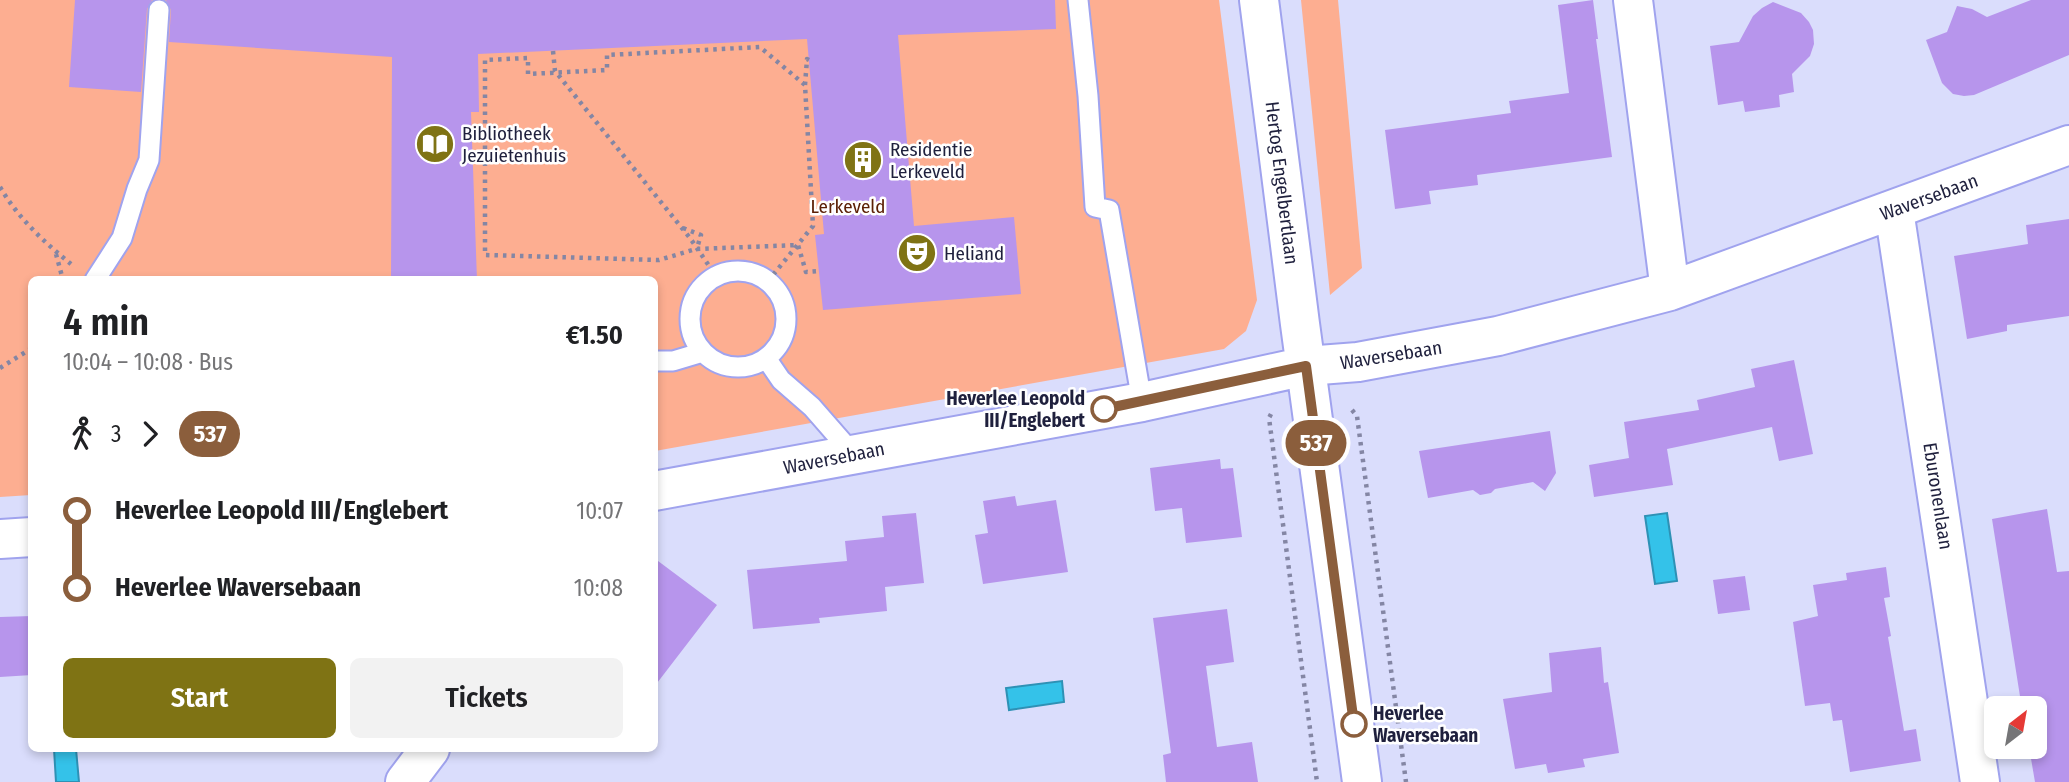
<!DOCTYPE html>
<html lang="en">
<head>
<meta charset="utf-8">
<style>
	:root { --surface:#fff; --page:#f2f2f2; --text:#202124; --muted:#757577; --accent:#7f7314 }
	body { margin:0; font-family:"Fira Sans Condensed",sans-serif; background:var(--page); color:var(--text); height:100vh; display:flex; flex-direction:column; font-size:26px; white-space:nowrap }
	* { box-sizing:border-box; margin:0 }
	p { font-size:23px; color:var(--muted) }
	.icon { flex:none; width:38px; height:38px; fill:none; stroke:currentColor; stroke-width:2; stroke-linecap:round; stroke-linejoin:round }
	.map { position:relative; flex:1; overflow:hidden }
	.sheet { position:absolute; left:28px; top:276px; width:630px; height:476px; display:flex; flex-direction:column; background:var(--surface); border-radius:10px; box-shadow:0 4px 10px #0003 }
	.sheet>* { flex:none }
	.badge { padding:0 14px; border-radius:23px; font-size:24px; line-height:46px }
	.needle { width:46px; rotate:31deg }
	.buttons { position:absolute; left:1984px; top:696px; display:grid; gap:14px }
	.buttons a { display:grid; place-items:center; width:63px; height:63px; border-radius:10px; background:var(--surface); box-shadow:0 4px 10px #0003; font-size:35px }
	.map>.badge { position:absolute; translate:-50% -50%; box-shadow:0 0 0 4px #fff }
	.legs { display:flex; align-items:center; gap:10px; height:77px; padding:0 35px; font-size:23px }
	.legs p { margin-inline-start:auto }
	.head { display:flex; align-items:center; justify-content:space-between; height:119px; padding:0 35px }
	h1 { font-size:38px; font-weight:600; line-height:52px }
	.primary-button { display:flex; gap:14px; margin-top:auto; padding:14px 35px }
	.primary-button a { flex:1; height:80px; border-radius:10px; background:var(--accent); color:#fff; font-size:28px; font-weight:600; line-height:80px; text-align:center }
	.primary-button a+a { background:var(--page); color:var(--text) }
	ul { padding:0 35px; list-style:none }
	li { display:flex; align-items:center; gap:24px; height:77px; font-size:26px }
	li i { display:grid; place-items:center; width:10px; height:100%; margin:0 9px; background:currentColor }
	li i::after { content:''; width:18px; height:18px; margin:-9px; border:5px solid; border-radius:50%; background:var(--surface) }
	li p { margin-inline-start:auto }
	li:first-child i { background:linear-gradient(#0000 50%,currentColor 0) }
	li:last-child i { background:linear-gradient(currentColor 50%,#0000 0) }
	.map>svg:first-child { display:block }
</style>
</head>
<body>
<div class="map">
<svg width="2069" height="782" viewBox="0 0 2069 782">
	<rect width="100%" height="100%" fill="#daddfc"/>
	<path fill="#fdae91" d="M0,0h1219l38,300 -11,31 -22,18 -569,102 -1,-171h-622l-1,215 -31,2z
		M1301,0h37l24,268 -32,27z"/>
	<path fill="#34c2e9" stroke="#2e91b5" stroke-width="2" d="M1667,513l10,68 -22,3 -10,-68z
		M1062,681l2,21 -55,8 -3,-22z
		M54,749h22l3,33h-23z"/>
	<path fill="#b795ec" d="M75,0h77l-5,9 -6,83 -72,-5z
		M166,0h889l1,29 -158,6 16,191 100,-9 7,77 -198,16 -8,-75 9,-1 -17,-195 -329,15 1,58h-8l6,168h-86l1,-223 -223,-15 2,-32z
		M1593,0l5,39h-2l16,118 -135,18 1,10 -49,6 2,13 -36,5 -10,-79 126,-17 -2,-12 60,-8 -11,-88z
		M2031,0h38v55l-95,40 -10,1 -11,-2 -11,-11 -16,-43 21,-8 10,-26 15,3 15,8z
		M1773,2l28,11 8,9 4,8 1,14 -4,12 -18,18 2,18 -15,3 1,12 -35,5 -2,-11 -25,4 -8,-59 29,-4 14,-26 9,-8z
		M2069,219v97l-62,9v6l-40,8 -13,-83 74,-12 -2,-19z
		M1794,360l19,94 -34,7 -7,-34 -105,22 6,36 -79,12 -5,-32 40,-7 -5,-36 75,-12 -2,-10 58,-13 -4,-18z
		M1550,431l6,42 -11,18 -12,-9 -38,7 -4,4 -11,2 -7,-5 -45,8 -9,-47z
		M1220,459l1,10 12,-1 9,69 -56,6 -4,-35 -27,3 -5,-43z
		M1015,496l2,10 39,-6 12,72 -85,12 -8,-49 13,-2 -5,-32z
		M2047,509l10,63 12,-1v211h-34l-6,-35h6v-38h-13l-30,-190z
		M916,513l8,70 -39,4 2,24 -68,7 1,5 -67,6 -6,-59 100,-9 -2,-20 39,-4 -2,-21z
		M654,558l63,47 -63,82z
		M1886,567l4,30 -6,1 7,38 -3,1 16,94 12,-2 5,32 -71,11 -8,-52 -9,1 -3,-18 -25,3 -12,-84 25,-6 -5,-31 34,-5 -1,-7z
		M1745,576l5,34 -32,4 -5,-34z
		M1227,609l7,53 -28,4 11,81 35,-5 6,40h-92l-3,-27 8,-2 -18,-135z
		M32,616v59l-32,2v-60z
		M1601,647l3,36 4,-1 11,71 -36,6 2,8 -37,6 -2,-9 -31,5 -12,-70 49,-7 -3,-39z"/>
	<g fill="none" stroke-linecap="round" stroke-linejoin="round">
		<g stroke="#a0a3ee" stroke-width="23">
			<path id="service" d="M1078,0l10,96 7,111 14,3 33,192
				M690 319a48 48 0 1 1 96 0a48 48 0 1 1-96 0Z
				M95,280l27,-42 15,-49 12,-29 10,-150
				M766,358l15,22 31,27 41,47
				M654,361h19l30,-9"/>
		</g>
		<g stroke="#a0a3ee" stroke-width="42">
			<path id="minor" d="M1633,0l37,291
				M1894,210l86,572
				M1306,366l52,-4 140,-26 172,-45 399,-146
				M405,782l25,-33"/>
		</g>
		<g stroke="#a0a3ee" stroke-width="42">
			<path id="tertiary" d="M1259,0l41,324 62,458
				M654,491l488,-89 164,-36
				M0,539l32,-2"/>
		</g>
		<path stroke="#8486a4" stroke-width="4.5" stroke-dasharray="3.5 5" stroke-linecap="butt" d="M553,51l2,20 135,167 26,38
			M805,85l2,-26 2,1
			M0,187c18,31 44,55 71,77
			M683,228l18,7 -4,13
			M56,254l7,26
			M768,281l45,-55 -8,-141 -45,-38 -153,8v15l-79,4v-16l-43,2v195l174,5 37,-11 102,-4 8,27 13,-1
			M0,368l32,-20
			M1352,410l5,6 49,366
			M1271,414l-2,4 48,364"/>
		<use href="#service" stroke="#fff" stroke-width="19"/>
		<use href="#minor" stroke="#fff" stroke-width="38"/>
		<use href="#tertiary" stroke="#fff" stroke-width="38"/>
	</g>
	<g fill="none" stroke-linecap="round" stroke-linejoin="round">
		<g stroke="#fff" stroke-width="16">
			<path id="line-1" d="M1104,409l202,-43 48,358"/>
		</g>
		<use href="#line-1" stroke="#8b5e3c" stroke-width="10"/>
	</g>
	<defs>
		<g id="library-disc" transform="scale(2.0125)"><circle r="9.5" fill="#7f7314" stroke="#fff"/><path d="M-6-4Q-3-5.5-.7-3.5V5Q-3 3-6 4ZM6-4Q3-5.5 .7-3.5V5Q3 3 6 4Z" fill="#fff"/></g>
		<g id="building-disc" transform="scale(2.0125)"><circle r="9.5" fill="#7f7314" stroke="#fff"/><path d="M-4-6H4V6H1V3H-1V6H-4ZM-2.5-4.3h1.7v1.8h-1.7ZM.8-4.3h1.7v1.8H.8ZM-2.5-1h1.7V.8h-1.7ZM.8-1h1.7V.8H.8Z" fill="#fff"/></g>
		<g id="theatre-disc" transform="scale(2.0125)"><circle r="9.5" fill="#7f7314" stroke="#fff"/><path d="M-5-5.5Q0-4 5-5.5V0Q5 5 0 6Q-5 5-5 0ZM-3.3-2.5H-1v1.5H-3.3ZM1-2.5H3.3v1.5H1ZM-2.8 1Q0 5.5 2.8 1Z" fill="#fff"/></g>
	</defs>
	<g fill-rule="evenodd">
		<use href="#library-disc" x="435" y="144"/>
		<use href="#building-disc" x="863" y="160"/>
		<use href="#theatre-disc" x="917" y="253"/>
	</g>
	<g fill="#fff" stroke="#8b5e3c" stroke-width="3.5">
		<circle cx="1104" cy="409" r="12"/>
		<circle cx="1354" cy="724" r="12"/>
	</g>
	<g text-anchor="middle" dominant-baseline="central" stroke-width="5" stroke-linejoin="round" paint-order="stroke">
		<g font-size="19" fill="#1f203d" stroke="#fff" text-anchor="start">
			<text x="462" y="133">Bibliotheek<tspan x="462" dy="22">Jezuietenhuis</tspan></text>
			<text x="890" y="149">Residentie<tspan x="890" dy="22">Lerkeveld</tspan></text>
			<text x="944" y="253">Heliand</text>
		</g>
		<g font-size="19" fill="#1f203d" stroke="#fff">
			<text transform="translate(1282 183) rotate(83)">Hertog Engelbertlaan</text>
			<text transform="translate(1929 197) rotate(-20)">Waversebaan</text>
			<text transform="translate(1391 355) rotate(-9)">Waversebaan</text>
			<text transform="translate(834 458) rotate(-11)">Waversebaan</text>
			<text transform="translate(1938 496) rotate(81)">Eburonenlaan</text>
		</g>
		<g font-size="19" fill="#5c2106" stroke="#fff">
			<text x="848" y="206">Lerkeveld</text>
		</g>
		<g font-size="19" font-weight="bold" fill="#1f203d" stroke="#fff" text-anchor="end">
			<text x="1085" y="398">Heverlee Leopold<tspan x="1085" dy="22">III/Englebert</tspan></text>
			<text x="1373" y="713" text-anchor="start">Heverlee<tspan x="1373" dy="22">Waversebaan</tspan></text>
		</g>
	</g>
</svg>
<div class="buttons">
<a><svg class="needle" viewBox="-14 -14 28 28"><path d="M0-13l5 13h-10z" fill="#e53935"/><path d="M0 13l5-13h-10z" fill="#757577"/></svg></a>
</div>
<b class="badge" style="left:1316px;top:443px;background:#8b5e3c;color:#fff">537</b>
<section class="sheet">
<div class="head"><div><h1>4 min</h1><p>10:04 – 10:08 · Bus</p></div><b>€1.50</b></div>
<div class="legs"><svg class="icon" aria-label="walk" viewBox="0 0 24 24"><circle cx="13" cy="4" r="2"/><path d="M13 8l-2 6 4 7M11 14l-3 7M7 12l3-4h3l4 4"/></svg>3<svg class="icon" aria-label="forward" viewBox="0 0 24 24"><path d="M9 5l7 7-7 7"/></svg><b class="badge" style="background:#8b5e3c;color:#fff">537</b></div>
<ul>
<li><i style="color:#8b5e3c"></i><b>Heverlee Leopold III/Englebert</b><p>10:07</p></li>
<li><i style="color:#8b5e3c"></i><b>Heverlee Waversebaan</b><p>10:08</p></li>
</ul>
<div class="primary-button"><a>Start</a><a>Tickets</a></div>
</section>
</div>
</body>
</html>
